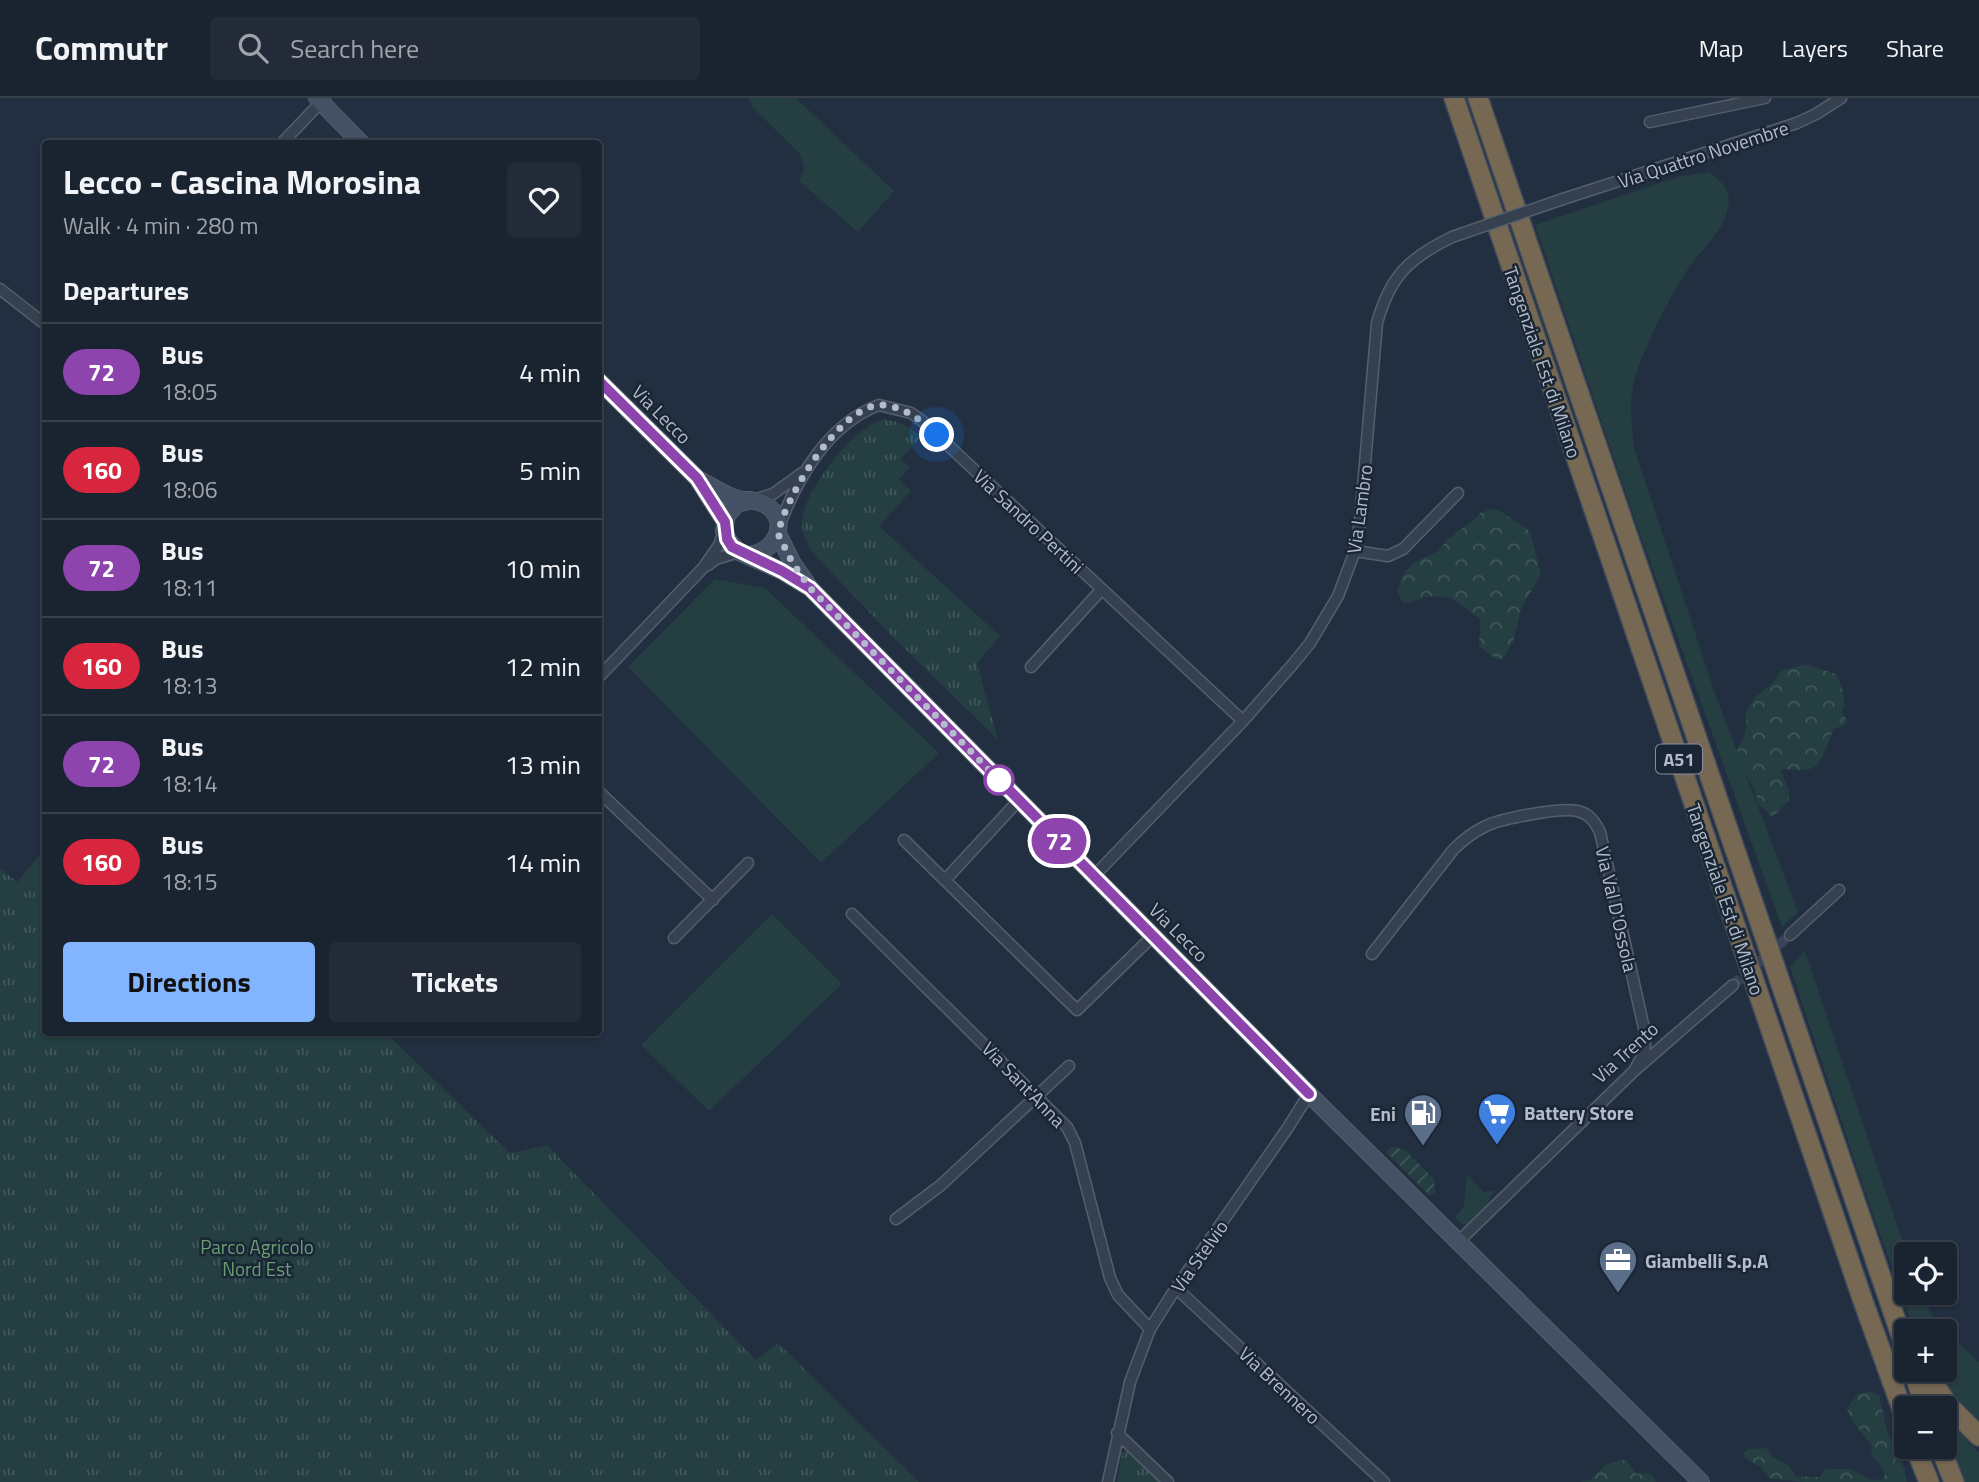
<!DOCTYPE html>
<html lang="en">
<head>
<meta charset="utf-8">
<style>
	:root { --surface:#1a2330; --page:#232b38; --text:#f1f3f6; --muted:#9fa4ab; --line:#38404c; --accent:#83b5ff }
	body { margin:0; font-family:"Titillium Web",sans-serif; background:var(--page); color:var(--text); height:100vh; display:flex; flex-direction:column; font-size:26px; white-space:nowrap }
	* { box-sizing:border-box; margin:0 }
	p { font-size:23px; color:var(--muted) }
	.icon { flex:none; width:38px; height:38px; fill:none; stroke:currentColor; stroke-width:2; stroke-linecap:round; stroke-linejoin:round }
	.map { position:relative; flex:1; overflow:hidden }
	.drawer { position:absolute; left:42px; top:42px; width:560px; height:896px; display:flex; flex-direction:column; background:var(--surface); border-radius:7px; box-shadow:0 2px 5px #0004,0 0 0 2px var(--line) }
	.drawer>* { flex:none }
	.badge { padding:0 14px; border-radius:23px; font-size:24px; line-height:46px }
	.controls { position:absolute; left:1894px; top:1144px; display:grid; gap:14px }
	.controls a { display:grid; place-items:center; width:63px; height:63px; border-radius:7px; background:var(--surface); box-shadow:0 2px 5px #0004,0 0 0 2px var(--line); font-size:35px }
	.you { position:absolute; width:35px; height:35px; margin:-18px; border:5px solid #fff; border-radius:50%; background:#1a73e8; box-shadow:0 0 0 10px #1a73e833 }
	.map>.badge { position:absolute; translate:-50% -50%; box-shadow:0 0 0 4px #fff }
	h2 { padding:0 21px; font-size:26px; line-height:63px }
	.round { display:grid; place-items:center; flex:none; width:74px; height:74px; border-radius:7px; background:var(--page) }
	.headline { display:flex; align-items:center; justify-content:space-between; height:119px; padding:0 21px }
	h1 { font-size:33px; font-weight:700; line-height:52px }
	.button { display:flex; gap:14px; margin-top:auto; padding:14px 21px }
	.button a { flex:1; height:80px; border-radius:7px; background:var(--accent); color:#111; font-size:28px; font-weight:700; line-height:80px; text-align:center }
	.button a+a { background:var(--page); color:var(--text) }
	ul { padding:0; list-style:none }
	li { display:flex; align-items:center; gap:21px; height:98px; padding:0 21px; border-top:2px solid var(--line) }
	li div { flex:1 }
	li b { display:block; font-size:26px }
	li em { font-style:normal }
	li .badge { min-width:77px; font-weight:700; text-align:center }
	header { display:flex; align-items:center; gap:42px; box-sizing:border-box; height:98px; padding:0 35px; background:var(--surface); border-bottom:2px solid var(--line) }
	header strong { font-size:33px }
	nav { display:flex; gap:38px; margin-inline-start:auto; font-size:24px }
	.search { width:490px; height:63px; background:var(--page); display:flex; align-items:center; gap:18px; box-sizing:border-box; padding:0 24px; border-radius:7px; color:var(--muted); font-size:26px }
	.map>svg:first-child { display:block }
</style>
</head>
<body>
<header>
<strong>Commutr</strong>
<div class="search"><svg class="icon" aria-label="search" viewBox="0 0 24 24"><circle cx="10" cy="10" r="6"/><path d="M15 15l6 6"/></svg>Search here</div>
<nav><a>Map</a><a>Layers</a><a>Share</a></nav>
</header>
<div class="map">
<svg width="1979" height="1384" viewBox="0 0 1979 1384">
	<defs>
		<pattern id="forest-crowns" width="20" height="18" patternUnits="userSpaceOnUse" patternTransform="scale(1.75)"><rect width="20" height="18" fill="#243e41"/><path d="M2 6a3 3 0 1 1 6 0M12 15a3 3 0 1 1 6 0" fill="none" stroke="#41585b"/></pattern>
		<pattern id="park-tufts" width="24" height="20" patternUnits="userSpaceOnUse" patternTransform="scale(1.75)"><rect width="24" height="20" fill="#243e41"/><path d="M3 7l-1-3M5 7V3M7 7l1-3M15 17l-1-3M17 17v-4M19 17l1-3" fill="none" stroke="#41585b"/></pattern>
		<pattern id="garden-furrows" width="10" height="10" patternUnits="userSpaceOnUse" patternTransform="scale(1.75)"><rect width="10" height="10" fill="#243e41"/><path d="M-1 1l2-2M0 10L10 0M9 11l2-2" fill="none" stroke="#41585b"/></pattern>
	</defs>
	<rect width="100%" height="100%" fill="#222f40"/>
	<path fill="#243e41" d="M749,0h47l98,93 -36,41 -59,-51 5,-13 -4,-14 -48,-47z
		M1709,74c13,10 23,18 19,35 -4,24 -23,39 -37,58 -18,24 -53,93 -58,122 -4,21 -1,43 2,64l81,245 82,216 -16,15 -151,-418 -96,-284 146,-49z
		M715,481l50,9 174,165 -118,110 -193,-196z
		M772,816l70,70 -133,127 -68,-66z
		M1805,853l102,304 -1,38h13l17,29 43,40v66l-25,-27 -22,-31h12v-38h-29l-50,-140 -75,-225z
		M1467,1077l17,17 10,-2 -11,23 -17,12 -4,-1 -7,-7 9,-11z
		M1944,1318l35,37v29h-19l-16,-38z"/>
	<path fill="url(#forest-crowns)" d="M1492,411l8,2 30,20 11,43 -19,33 -9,35 -10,16 -6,2 -18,-14 1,-27 -29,-21 -22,-2 -23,8 -4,-2 -5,-12 6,-16 9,-10 26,-13 10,-12 26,-19 6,-7z
		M1805,566l31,10c5,11 12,26 6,38l5,8 -1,4 -12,5c-8,14 -9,40 -30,41 -8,1 -15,-2 -23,0l8,21v9l-13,14 -5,2 -13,-12 -3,-14 -16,-27 -2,-13c10,-16 9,-21 9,-39l9,-14 16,-12 10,-14z
		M1868,1294h5l6,3 8,36 16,34 4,17h-104l-29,-3 -6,-2 -7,-10 -16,-9 -1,-5 5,-4 17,-1 7,9 16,9 7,10 23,1 7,-8h23l21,10 11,1 4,-5 -4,-10 -9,-8 -1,-12 -20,-26 -4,-10 10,-14z
		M1621,1362h5l11,14c10,-1 15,-3 19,8h-76l10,-2 15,-15z"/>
	<path fill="url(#park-tufts)" d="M882,322c17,0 26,6 39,17l-20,22 9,8 -11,12 12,12 -32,35 121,110 -23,27 21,77 -107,-105 -80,-84c-5,-10 -10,-20 -9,-31 4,-31 50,-92 80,-100z
		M45,751l1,183 340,1 124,120 37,-8 209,215 22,-17 141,139h-919v-614l17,14z
		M1125,1353h8l31,31h-47l5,-29z"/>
	<path fill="url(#garden-furrows)" d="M1392,1049l12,2 30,30 1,15 -6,1 -43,-43z"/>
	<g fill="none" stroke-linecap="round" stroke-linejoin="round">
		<path stroke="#384455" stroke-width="10" stroke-dasharray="10 5" stroke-linecap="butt" d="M1733,887l57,-50"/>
		<g stroke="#545f6e" stroke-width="13">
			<path id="street" d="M1650,24l115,-24
				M281,46l44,-46
				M1560,102l237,-77 19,-9 25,-16
				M0,191l46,36
				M753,402l20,-6 29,-21
				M779,429c18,-49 49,-103 100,-122l32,8 10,7 322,301
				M1355,453l33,5 15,-7 55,-56
				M708,467l8,-6 23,-7
				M1031,569l71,-78
				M598,580l105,-110 16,-23 5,-14
				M598,693l115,109
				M904,742l173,170 76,-74
				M1094,778l149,-155 50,-57 17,-21 28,-47 17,-45 5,-29 17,-199c13,-47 32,-65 75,-86
				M946,781l73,-79
				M852,816l215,213 8,16 35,135 8,17 32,34
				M1790,837l49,-45
				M674,840l74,-75
				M1372,856l81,-104c9,-9 18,-17 31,-23 14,-8 77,-20 93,-16 12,2 18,11 23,21l46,205 -2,16 -10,18
				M896,1121l45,-34 128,-119
				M1458,1144l176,-171 99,-86
				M1176,1190l208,194
				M1117,1335l51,49
				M1108,1384l22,-100 20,-53 26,-41 111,-159 22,-35"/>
		</g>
		<g stroke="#545f6e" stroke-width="18">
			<path id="secondary" d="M317,0l45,46
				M598,282l99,98 28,44
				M702,383c9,5 19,12 30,16 12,5 26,1 37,10 21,18 4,46 -20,48
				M751,402l-14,4 -10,11 -3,16 3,8 12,13 43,19 23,14
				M778,436l14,28 18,26 499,506 392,388"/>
		</g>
		<g stroke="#414c5b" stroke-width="22">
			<path id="highway" d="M1454,0l409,1203 43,119
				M1478,0l428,1252
				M1913,1272l13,39
				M1925,1272l23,35 31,31
				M1915,1349l14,35
				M1940,1349l14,35"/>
		</g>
		<use href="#street" stroke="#364150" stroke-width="10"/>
		<use href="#secondary" stroke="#445063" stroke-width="16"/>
		<use href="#highway" stroke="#776853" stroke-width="19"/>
		<g stroke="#545f6e" stroke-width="13" stroke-linecap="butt">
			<path id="street-bridge" d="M1452,139l108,-37"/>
		</g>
		<use href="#street-bridge" stroke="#364150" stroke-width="10"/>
	</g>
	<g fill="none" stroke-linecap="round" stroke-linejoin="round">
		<g stroke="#fff" stroke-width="16">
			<path id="line" d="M598,282l99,98 28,44 2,17 5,8 50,24 28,17 499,506"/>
		</g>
		<use href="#line" stroke="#8e44ad" stroke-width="10"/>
		<path stroke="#b2bccb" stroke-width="7" stroke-dasharray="0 12.6" d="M937,337c-16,-15 -33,-29 -56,-30 -40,-1 -97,94 -103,129l14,28 18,26 189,192"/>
	</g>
	<defs>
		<g id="supermarket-pin" transform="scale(2.0125)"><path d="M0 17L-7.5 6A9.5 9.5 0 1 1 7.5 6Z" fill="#3f7fe0" stroke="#1b2635"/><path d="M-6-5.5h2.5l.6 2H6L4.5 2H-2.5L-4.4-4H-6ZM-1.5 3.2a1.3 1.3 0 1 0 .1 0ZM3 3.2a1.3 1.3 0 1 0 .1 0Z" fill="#fff"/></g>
		<g id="fuel-pin" transform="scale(2.0125)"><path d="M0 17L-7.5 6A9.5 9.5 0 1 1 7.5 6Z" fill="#5c6f8a" stroke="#1b2635"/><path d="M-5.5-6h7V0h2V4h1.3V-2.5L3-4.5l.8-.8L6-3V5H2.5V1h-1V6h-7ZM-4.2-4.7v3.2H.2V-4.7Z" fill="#fff"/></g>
		<g id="office-pin" transform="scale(2.0125)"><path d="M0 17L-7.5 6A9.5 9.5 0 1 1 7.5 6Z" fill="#5c6f8a" stroke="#1b2635"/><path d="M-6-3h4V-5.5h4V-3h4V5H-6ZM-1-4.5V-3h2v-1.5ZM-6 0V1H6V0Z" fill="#fff"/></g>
	</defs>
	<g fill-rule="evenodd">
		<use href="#supermarket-pin" x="1497" y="1014"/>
		<use href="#fuel-pin" x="1423" y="1015"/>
		<use href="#office-pin" x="1618" y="1162"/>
	</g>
	<circle fill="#fff" stroke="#8e44ad" stroke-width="3.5" cx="999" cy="682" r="14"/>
	<g text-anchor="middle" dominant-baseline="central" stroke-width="5" stroke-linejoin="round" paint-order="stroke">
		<rect fill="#1b2635" stroke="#858f9e" stroke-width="2" x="1656" y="646.5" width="46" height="29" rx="5"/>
		<g font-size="18" font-weight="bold" fill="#b2bccb">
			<text x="1679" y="661">A51</text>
		</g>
		<g font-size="19" fill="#b2bccb" stroke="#1b2635">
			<text transform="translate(1703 56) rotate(-18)">Via Quattro Novembre</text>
			<text transform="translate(1543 264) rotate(71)">Tangenziale Est di Milano</text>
			<text transform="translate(662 316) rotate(45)">Via Lecco</text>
			<text transform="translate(1359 411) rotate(-82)">Via Lambro</text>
			<text transform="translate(1029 423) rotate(43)">Via Sandro Pertini</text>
			<text transform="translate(1726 801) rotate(71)">Tangenziale Est di Milano</text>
			<text transform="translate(1617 811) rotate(77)">Via Val D'Ossola</text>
			<text transform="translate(1179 834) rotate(45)">Via Lecco</text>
			<text transform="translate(1625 954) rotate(-42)">Via Trento</text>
			<text transform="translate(1024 986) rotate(46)">Via Sant'Anna</text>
			<text transform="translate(1199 1158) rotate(-55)">Via Stelvio</text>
			<text transform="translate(1280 1287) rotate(43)">Via Brennero</text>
		</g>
		<g font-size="19" font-weight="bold" fill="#b2bccb" stroke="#1b2635" text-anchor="start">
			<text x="1524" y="1014">Battery Store</text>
			<text x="1396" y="1015" text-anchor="end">Eni</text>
			<text x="1645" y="1162">Giambelli S.p.A</text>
		</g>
		<g font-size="19" fill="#679e73" stroke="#1b2635">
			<text x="257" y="1148">Parco Agricolo<tspan x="257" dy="22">Nord Est</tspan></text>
		</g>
	</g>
</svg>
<div class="controls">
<a><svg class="icon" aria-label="locate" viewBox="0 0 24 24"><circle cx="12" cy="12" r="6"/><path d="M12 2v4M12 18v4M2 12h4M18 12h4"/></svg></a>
<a>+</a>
<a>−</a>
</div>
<div class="you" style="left:937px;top:337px"></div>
<b class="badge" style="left:1059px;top:743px;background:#8e44ad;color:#fff">72</b>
<section class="drawer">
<div class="headline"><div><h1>Lecco - Cascina Morosina</h1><p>Walk · 4 min · 280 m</p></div><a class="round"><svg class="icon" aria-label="heart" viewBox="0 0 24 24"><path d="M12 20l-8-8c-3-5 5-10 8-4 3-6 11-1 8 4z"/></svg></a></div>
<h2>Departures</h2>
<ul>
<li><span class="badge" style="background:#8e44ad;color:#fff">72</span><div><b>Bus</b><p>18:05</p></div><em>4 min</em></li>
<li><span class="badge" style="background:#d7263d;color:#fff">160</span><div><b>Bus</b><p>18:06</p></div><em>5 min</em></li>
<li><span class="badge" style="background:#8e44ad;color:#fff">72</span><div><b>Bus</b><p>18:11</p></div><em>10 min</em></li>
<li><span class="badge" style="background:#d7263d;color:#fff">160</span><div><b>Bus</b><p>18:13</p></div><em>12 min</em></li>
<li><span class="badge" style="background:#8e44ad;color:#fff">72</span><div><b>Bus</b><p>18:14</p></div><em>13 min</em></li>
<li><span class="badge" style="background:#d7263d;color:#fff">160</span><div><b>Bus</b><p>18:15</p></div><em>14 min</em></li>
</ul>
<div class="button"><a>Directions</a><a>Tickets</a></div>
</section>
</div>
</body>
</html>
